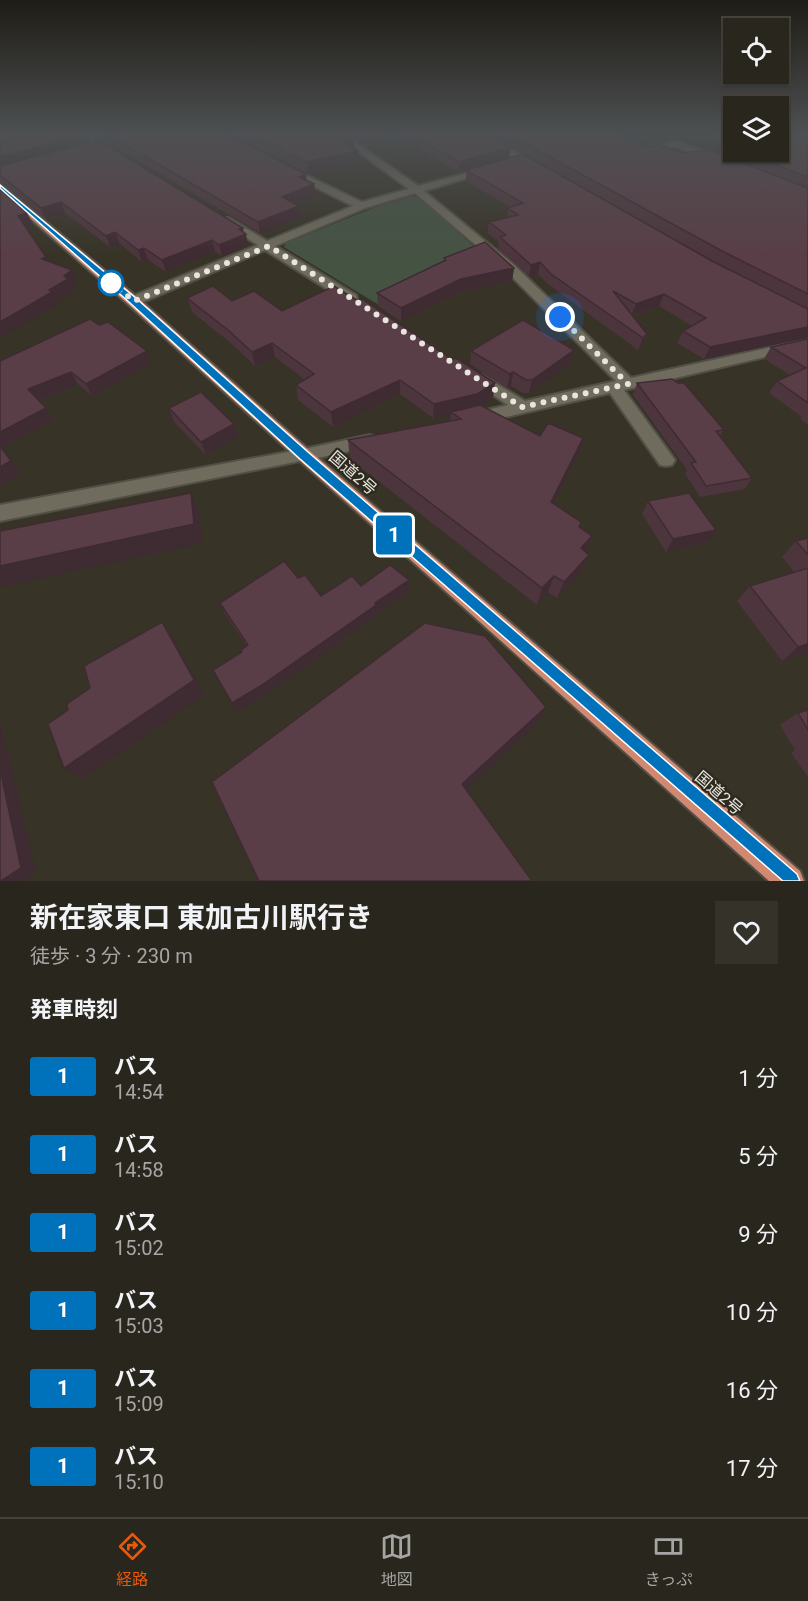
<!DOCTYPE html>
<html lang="ja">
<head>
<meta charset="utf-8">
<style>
	:root { --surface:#29261d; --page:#35322a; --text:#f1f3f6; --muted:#a5a5a4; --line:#45433b; --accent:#ea580c }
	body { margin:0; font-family:Roboto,"Noto Sans JP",sans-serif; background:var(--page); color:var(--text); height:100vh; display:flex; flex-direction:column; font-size:22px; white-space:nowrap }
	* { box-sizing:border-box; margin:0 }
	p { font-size:20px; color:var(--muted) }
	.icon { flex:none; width:33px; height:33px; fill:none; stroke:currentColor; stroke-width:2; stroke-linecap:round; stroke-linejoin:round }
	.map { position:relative; height:881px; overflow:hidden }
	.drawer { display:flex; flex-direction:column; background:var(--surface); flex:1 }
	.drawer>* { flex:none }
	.badge { padding:0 12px; border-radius:4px; font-size:21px; line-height:39px }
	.buttons { position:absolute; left:723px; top:18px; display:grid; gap:12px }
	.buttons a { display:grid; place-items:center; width:66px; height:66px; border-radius:0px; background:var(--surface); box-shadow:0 2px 4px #0004,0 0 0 2px var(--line); font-size:30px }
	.you { position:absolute; width:30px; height:30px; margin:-15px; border:4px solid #fff; border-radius:50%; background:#1a73e8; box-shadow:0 0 0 9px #1a73e833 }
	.map>.badge { position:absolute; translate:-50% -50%; box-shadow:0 0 0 3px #fff }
	h2 { padding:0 30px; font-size:22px; line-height:54px }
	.round { display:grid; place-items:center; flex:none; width:63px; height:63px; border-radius:0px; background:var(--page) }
	.headline { display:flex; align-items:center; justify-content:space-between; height:102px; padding:0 30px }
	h1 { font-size:28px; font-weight:700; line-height:45px }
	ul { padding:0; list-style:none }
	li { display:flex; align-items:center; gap:18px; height:78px; padding:0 30px }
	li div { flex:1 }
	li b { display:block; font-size:22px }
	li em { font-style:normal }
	li .badge { min-width:66px; font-weight:700; text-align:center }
	.menu { display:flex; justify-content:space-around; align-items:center; height:84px; border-top:2px solid var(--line); background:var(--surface); font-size:16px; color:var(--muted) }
	.menu a { display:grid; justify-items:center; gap:3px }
	.menu .on { color:var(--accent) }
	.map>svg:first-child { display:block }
</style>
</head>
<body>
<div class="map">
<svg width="808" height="881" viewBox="0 0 808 881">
	<rect width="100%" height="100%" fill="#373327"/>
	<path fill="#455343" d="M413,196l7,2 62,56 -103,51 -95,-58 2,-4 90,-36z"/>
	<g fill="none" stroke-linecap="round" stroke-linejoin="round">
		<g stroke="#525046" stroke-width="4">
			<path id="minor" d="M77,132h10l30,21 -7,2z
				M331,132h10l77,54 72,-19v4l-66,20 89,73 118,114 177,-39v8l-184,43 51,70 -3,5 -6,1 -6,-1 -50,-72 -135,31 -6,-2 -2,-4 2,-4 39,-9 -36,-24 -2,-3 2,-3h10l43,26 91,-20 -111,-111 -90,-77 -50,15 -90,38 81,49 1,3 -1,3h-10l-81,-51 -127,54h-10l-1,-3 1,-3 130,-53 -37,-23v-4h8l38,23 86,-35 -70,-35v-4h6l73,35 47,-13z
				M469,132h11l62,35 -8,2z
				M709,132h13l10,5 -4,3z
				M677,141l44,17 2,2 -8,2 -39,-15 -34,5 -4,-3z
				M370,435l6,2 2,4 -2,4 -72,16 -6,-2 -2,-4 2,-4 6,-2z"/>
		</g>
		<g stroke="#525046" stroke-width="4">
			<path id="tertiary" d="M304,449l6,2 2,4 -2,4 -310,62v-16z"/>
		</g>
		<g stroke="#525046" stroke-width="4">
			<path id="trunk" d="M0,184l138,114 172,153 490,420 4,10h-35l-471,-422 -170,-155 -128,-112z"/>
		</g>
		<use href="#minor" fill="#6f6b5d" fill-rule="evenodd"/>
		<use href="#tertiary" fill="#6f6b5d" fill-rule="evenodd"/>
		<use href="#trunk" fill="#d08870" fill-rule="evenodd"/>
		<path stroke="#908d84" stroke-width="2" stroke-dasharray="6 6" stroke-linecap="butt" d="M730,132l4,1"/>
	</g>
	<path fill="#4d353d" d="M0,132l87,2 3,8 154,91 4,13 -26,11 -7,-6 -49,21 -18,-12 -6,2 -22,-18 -10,3 -45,-34 -19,6 -45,-37h-1z
		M92,132h130l84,42v6l8,4 1,11 -21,8 5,3 2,11 -41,16 -145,-86 -3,-10 -8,3z
		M225,132h115l13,9 1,7 4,14 -50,11z
		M345,132h139l27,15 -2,10 -51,15 -53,-32 -37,8z
		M485,132h127l37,15 32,6 47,5 3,-10h3v4h44l30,-20v206l-104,21 -27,-16 6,-12 9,-5 -33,-20 -26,10 14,18 -5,12 -4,4 -89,-65 -11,-11 -9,2 -31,-27 1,-7 -12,-9 2,-11 18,-4 1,-10 2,-1 -44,-26v-11l246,91 71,36 -66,-34z
		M444,258l70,10 -2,13 -52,11 -59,29 -23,-15 -1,-13 67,-32z
		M187,298l45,3 50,10 76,-10 95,59 42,23 -2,14 -13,9 97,51 -24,46 28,19 -2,5 13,9 -7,16 4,3 -8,17 -24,26 -9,-6 -11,13 -187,-146 -2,-19 102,-19 1,-7 -18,4 -33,-24 -67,33 -35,-27 -2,-15 9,-5 -30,-23 -20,9 -23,-22 -40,-32z
		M808,339v86l-8,-6 2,-2 -33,-24 8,-12 13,-6 -26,-16 7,-12z
		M574,350l-3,14 -42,29h-6l-12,-7 -4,2 -37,-24 1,-13z
		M0,361l152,2 -60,33 -14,-12 -39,17 7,7 8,12 -53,28 19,26 -20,11z
		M637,383l87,47 -4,6 32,42 -7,11 -45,8 -15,-23 2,-4 -54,-75z
		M169,408l65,16 4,13 -32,18 -32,-33z
		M648,501l59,41 -41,10 -24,-38z
		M808,538v114l-26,9 -45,-60 13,-15 44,-14 -12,-15 14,-16z
		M298,578l23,18 40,-10 48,5 -32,22v2l-111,80 -28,17 4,-60 5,-6 -22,-32 -5,-11z
		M808,710v67l-17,-24 4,-3 -15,-25 18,-12z"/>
	<path fill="#3f2b32" d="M102,132h29l-27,8z
		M396,132h9v8l-37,8v-10z
		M87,134l4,10 -91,25v-12z
		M353,141l1,10 -8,-8z
		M511,147l-2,10 -51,15 1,-10z
		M358,151v11l-50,11 -1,-11z
		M306,174l1,11 -8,-8z
		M314,184l1,11 -31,13 -2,-11z
		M61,202l4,11 -19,6 -5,-11z
		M299,206l2,11 -41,16 -2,-11z
		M27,213l6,11 -9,3 -6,-11z
		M243,228l1,7 2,-1 2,12 -26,11 -3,-12 20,-16z
		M115,232l5,12 -10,3 -4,-11z
		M212,240l3,11 -49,21 -4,-12z
		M144,248l4,12 -6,2 -4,-12z
		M540,262l-2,12 -9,2 2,-11z
		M514,268l-2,13 -52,11 -59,29v-13l60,-29z
		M72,270l5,12 -5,4 2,5 -17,10 1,3 -58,35v-17l49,-32z
		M664,294l-5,12 -28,10 5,-12z
		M808,327v11l-104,21 6,-12z
		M647,334l-5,12 -4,4 5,-12z
		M272,343l3,14 -20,9 -3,-14z
		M574,350l-3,14 -42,29 3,-13z
		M147,351l5,12 -60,33 -6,-12z
		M71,372l7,12 -42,18 -8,-13z
		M513,372l-2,14 -4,2 3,-14z
		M400,380v14l-67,33 -2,-15z
		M495,383l-2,14 -18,12 -24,3v2l-18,4 1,-14z
		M46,408l8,12 -53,28 -1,-1v-15z
		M234,424l4,13 -32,18 -5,-13z
		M583,438l-6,19 -32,63 6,-18z
		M11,461l9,13 -20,11v-18z
		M191,493l8,19 3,31 -202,44v-21z
		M716,530l-9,12 -41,10 7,-13z
		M592,536l-7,18 -4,-6z
		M589,555l-8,17 -24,26 7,-16z
		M554,576l-6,16 -11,13 5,-17z
		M409,580v11l-32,22v2l-111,80 -28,17 -6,-9z
		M162,622l11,16 31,57 -122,84 -18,-11z
		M808,644v8l-26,9 16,-14z
		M546,707l-9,16 -78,74 3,-13z
		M0,723l12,46 24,103 -13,9h-22z"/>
	<path fill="#5a3e47" stroke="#3f2b32" stroke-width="1.5" d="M0,132h84l3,2 -87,23z
		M127,132h95l84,42 -7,3 15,7 -32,13 17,9 -41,16 -146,-85z
		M244,132h96l13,9 -7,2 12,8 -51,11z
		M359,132h37l-28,6z
		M408,132h76l27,15 -52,15z
		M504,132h108l37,15 9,-3 23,9 27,-3 100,38v106l-86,-43z
		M778,132h30v45l-67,-25h37z
		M98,140l145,88 -4,1 7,5 -27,11 -7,-5 -50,20 -18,-12 -6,2 -23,-18 -9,4 -45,-34 -20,6 -41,-33v-9z
		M523,154l189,107 96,48v18l-98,20 -27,-16 23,-13 -42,-24 -28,10 -23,-13 34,43 -4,4 -92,-64 -11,-12 -9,3 -31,-28 6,-2 -17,-13 29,-7 -10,-7 15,-5 -57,-33z
		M0,189l27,24 -9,3 28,41 -4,2 30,11 -8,6 4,3 -19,11 3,2 -52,30z
		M485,242l29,26 -53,11 -60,29 -24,-15 69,-33 -2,-2z
		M213,286l19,15 22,-10 28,20 52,-25 24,15 4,-2 91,61 3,-2 39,25 -18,11 -43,10 -34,-24 -69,32 -35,-27 18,-11 -42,-31 -20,9 -24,-22 -41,-32z
		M90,319l9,6 9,-3 39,29 -61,33 -15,-12 -43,17 18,19 -46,24v-71z
		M523,320l51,30 -42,30h-6l-13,-8 -3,2 -39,-23z
		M808,339v64l-31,-22 29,-13 -35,-21z
		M672,379l6,4h6l40,47 -8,1 36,47 -46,8 -15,-23 5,-1 -59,-79z
		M201,392l33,32 -33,18 -32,-34z
		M480,405l60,31 8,-13 35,15 -32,64 30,20 -2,5 13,9 -11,12 8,7 -25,27 -10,-6 -12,12 -194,-148 113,-21 -10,-7z
		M0,446l11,15 -11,6z
		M191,493l3,31 -194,42v-35z
		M689,493l27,37 -43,9 -25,-38z
		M808,538v17l-12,-14z
		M284,561l14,17 7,-3 16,21 31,-20 9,10 29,-21 19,15 -34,23 1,2 -114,80 -30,18 -19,-33 29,-18 -1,-2 7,-5 -28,-42z
		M808,568v76l-10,3 -48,-61z
		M162,622l32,58 -130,88 -16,-44 20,-14 -1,-6 23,-16 -6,-22z
		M425,623l60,13 61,71 -84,77 70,97h-273l-47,-99z
		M808,710v20l-10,-17z
		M0,769l21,99 -20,13h-1z"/>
	<linearGradient id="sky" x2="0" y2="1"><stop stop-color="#1e1c15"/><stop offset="0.52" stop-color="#4d5052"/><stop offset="1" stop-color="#4d5052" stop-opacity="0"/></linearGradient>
	<rect width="808" height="255" fill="url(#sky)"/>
	<path fill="#0072bc" stroke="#fff" stroke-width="1.5" d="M0,185l137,114 171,153 489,422 3,7h-17l-483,-422 -170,-156 -130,-115z"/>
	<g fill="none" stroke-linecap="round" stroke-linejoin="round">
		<path stroke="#e7e5de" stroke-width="6" stroke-dasharray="0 10.8" d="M111,283l23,18 135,-55 253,161 106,-23 -68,-67"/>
	</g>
	<circle fill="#fff" stroke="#0072bc" stroke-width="3" cx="111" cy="283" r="12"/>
	<g text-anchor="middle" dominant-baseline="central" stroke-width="4.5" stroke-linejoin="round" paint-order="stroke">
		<g font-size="16" fill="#e7e5de" stroke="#2d291e">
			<text transform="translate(353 473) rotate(41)">国道2号</text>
			<text transform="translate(719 793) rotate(41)">国道2号</text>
		</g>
	</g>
</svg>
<div class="buttons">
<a><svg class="icon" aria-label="locate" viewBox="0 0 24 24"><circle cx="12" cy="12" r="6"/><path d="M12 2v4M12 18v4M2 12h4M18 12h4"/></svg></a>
<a><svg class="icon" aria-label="layers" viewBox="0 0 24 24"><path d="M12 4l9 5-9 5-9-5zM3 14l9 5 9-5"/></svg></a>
</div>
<div class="you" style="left:560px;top:317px"></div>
<b class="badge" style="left:394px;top:535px;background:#0072bc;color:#fff">1</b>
</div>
<section class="drawer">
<div class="headline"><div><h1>新在家東口 東加古川駅行き</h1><p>徒歩 · 3 分 · 230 m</p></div><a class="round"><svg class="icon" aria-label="heart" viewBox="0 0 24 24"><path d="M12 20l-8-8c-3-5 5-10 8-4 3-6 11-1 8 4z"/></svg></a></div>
<h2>発車時刻</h2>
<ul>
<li><span class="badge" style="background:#0072bc;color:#fff">1</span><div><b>バス</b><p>14:54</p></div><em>1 分</em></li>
<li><span class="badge" style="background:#0072bc;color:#fff">1</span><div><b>バス</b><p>14:58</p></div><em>5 分</em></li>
<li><span class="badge" style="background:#0072bc;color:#fff">1</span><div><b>バス</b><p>15:02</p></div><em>9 分</em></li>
<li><span class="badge" style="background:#0072bc;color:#fff">1</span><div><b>バス</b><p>15:03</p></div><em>10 分</em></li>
<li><span class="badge" style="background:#0072bc;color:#fff">1</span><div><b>バス</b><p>15:09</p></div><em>16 分</em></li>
<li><span class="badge" style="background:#0072bc;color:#fff">1</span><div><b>バス</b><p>15:10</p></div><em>17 分</em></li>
</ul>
</section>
<nav class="menu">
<a class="on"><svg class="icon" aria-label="directions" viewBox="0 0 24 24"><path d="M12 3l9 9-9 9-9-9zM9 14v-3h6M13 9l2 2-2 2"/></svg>経路</a>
<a><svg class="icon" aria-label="map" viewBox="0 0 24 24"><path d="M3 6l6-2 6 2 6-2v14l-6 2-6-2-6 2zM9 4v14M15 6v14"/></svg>地図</a>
<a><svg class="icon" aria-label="tickets" viewBox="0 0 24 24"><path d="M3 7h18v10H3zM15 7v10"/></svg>きっぷ</a>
</nav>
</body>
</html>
